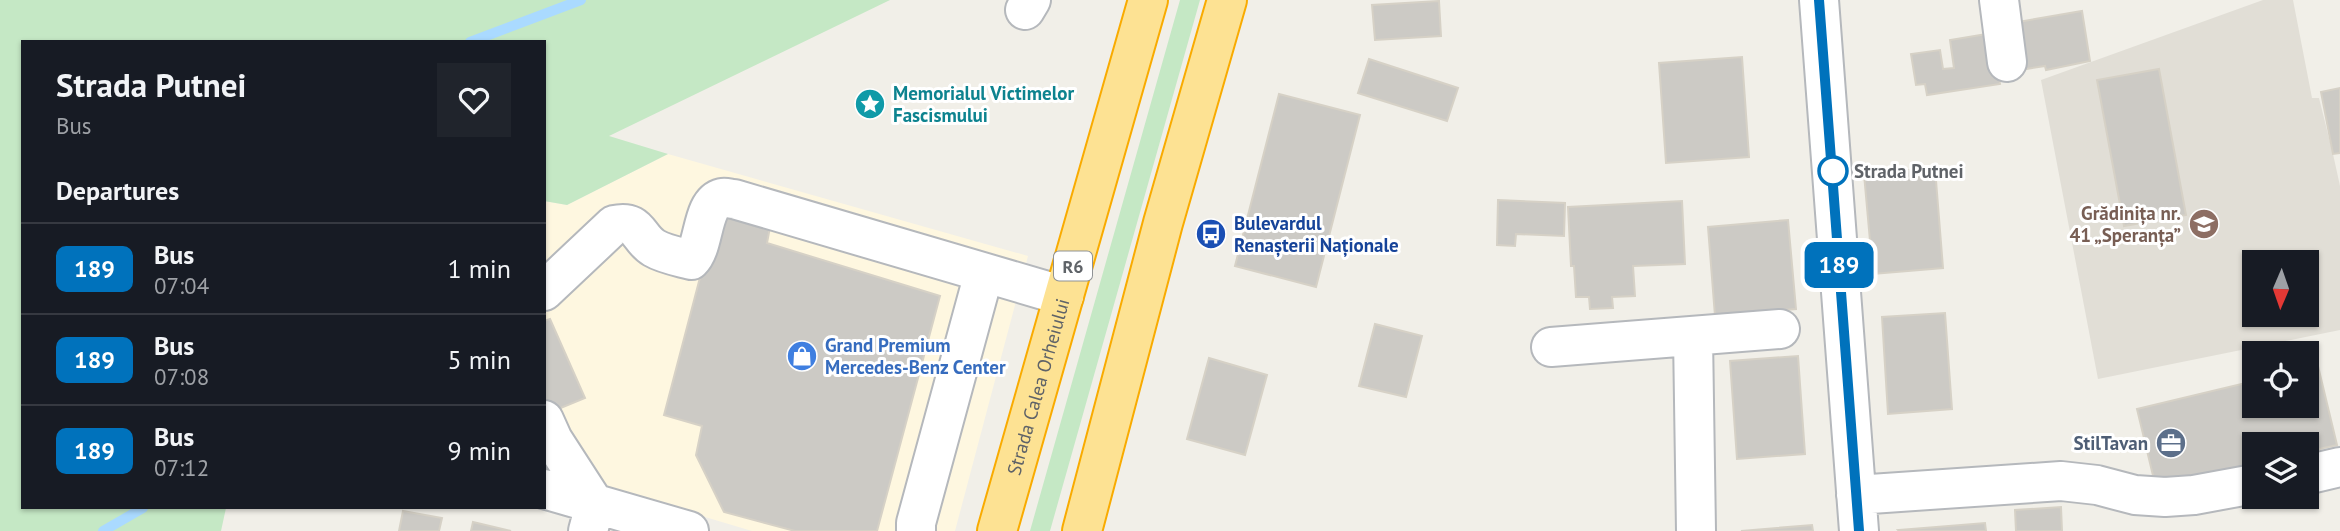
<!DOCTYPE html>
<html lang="en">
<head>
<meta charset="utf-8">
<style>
	:root { --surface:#171b24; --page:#20242c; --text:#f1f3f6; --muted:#9ea1a6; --line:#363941 }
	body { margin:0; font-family:"PT Sans",sans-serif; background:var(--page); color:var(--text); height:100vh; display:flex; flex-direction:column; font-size:26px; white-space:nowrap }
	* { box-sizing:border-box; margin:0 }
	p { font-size:23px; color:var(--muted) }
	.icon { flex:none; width:38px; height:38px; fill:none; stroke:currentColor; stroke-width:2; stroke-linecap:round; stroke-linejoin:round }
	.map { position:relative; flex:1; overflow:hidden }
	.drawer { position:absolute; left:21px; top:40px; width:525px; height:469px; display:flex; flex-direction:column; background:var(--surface); border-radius:0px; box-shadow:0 2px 5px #0004 }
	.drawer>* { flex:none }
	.badge { padding:0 14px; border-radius:10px; font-size:24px; line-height:46px }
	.needle { width:46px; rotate:182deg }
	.fabs { position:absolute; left:2242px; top:250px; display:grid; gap:14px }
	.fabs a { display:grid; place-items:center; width:77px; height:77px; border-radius:0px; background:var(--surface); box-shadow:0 2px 5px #0004; font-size:35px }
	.map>.badge { position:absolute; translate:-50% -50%; box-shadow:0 0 0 4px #fff }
	h2 { padding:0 35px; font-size:26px; line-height:63px }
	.round { display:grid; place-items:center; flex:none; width:74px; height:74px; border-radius:0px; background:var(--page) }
	.headline { display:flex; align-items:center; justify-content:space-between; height:119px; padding:0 35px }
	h1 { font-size:33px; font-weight:700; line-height:52px }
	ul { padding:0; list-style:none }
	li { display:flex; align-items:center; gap:21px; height:91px; padding:0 35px; border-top:2px solid var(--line) }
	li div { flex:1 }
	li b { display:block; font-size:26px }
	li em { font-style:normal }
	li .badge { min-width:77px; font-weight:700; text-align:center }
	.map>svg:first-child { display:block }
</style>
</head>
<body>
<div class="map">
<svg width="2340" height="531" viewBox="0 0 2340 531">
	<rect width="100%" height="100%" fill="#f1efe8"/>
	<path fill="#fef7e0" d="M668,154l360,102 -73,275h-203l-208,-62v-268l23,4z"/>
	<path fill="#e1ded6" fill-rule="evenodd" d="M2263,0h30l19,98h7l14,56 7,32v144l-242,49 -57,-299zM2254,262h52v53h-52z"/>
	<path fill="#c5e8c5" d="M0,0h890l-281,136 59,18 -101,51 -23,-4v-159h-521v466h203l-5,23h-221z
		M1180,0h20l-150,531h-20z"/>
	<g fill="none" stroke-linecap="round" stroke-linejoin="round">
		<path stroke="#aadaff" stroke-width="10" d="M470,42l111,-42
			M103,531l40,-23"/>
	</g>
	<path fill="#cccac5" stroke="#d6d1c6" stroke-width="2" d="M1439,1l2,35 -66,4 -3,-35z
		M2082,11l8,50 -44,9 -1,-4 -19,3 -8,-47z
		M1993,33l7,51 -73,11 -2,-11 -9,1 -5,-31 29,-4 3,19 11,-1 -4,-28z
		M1742,57l7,100 -83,6 -7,-100z
		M1369,59l89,29 -11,33 -89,-28z
		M2159,69l27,146 -62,11 -27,-146z
		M2340,88v65l-7,1 -12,-62z
		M1279,94l81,21 -44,172 -81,-21z
		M1935,168l8,100 -70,6 -9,-100z
		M1498,200l67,3 -1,33 -48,-2 -1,12 -18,-1z
		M1682,201l3,63 -52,2 2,30 -23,1 1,11 -23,1 -1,-12h-13l-2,-31h-3l-3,-59z
		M719,205l52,17 -4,21 173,53 -63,235h-82l-71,-19 -28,-57 6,-29 -38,-11z
		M1788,220l8,89 -81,7 -7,-89z
		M1945,313l7,96 -64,5 -6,-97z
		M550,319l35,79 -34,14 -7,-15v-76z
		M1375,324l47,12 -16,61 -47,-11z
		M1798,356l7,98 -68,5 -7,-98z
		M1209,358l58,17 -22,80 -58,-16z
		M2318,366l19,79 -31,7v-8h-52v20l-98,24 -19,-79 117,-28v25h52v-37z
		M2061,507l1,24h-46l-1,-21z
		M403,511l39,7 -3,13h-40z
		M473,522l38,9h-40z
		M1985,523l1,8h-87l-1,-1z
		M1812,525l1,6h-72z"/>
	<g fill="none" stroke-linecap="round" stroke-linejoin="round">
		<g stroke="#b5b8bc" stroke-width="42">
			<path id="minor" d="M1819,0l40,531
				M1999,0l8,62
				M1025,10l6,-10
				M544,291l70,-66c26,-6 23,13 40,23 10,6 26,9 37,12 14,-13 10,-57 31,-62 4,-1 8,1 12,1l330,97
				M1693,336l3,195
				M1551,347l229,-18
				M544,420l9,20 42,65 -7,26
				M2306,475l34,-8
				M544,489l145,42
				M1856,495l205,-14 36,4 38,10 30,2 29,-2 60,-11
				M916,531v-8l68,-250"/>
		</g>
		<g stroke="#f9ab00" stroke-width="42">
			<g id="highway">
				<path id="s1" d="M997,531l151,-531"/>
				<path d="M1082,531l81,-308 64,-223"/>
			</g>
		</g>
		<use href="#minor" stroke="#fff" stroke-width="38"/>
		<use href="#highway" stroke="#fde293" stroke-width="38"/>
	</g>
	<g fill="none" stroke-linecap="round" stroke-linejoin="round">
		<g stroke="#fff" stroke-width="16">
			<path id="line" d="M1819,0l40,531"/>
		</g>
		<use href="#line" stroke="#0072bc" stroke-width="10"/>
	</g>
	<defs>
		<g id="sight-disc" transform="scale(1.575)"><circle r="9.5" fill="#0f9aa8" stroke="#fff"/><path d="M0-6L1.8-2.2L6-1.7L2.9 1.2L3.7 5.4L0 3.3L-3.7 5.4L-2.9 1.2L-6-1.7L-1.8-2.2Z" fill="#fff"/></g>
		<g id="school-disc" transform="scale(1.575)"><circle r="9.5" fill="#8d6e63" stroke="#fff"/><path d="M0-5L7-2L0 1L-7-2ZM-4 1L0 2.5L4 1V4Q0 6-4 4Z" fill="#fff"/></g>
		<g id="bus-disc" transform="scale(1.575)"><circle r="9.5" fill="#1a4fb4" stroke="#fff"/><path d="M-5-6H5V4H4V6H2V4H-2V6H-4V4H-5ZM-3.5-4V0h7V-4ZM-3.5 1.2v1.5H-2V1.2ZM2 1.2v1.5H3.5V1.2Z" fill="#fff"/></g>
		<g id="shop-disc" transform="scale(1.575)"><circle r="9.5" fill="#3f7fe0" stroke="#fff"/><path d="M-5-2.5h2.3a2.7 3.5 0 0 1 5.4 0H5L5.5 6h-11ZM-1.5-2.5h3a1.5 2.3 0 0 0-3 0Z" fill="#fff"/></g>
		<g id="office-disc" transform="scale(1.575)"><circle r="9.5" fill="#5c6f8a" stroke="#fff"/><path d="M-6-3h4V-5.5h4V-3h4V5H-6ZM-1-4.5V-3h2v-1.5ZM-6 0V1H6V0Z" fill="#fff"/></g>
	</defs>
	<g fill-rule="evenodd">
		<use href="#sight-disc" x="870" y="104"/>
		<use href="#school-disc" x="2204" y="224"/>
		<use href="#bus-disc" x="1211" y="234"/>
		<use href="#shop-disc" x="802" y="356"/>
		<use href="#office-disc" x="2171" y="443"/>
	</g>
	<circle fill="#fff" stroke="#0072bc" stroke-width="3.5" cx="1833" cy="171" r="14"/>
	<g text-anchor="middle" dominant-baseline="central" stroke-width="6" stroke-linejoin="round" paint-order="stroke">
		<rect fill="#fff" stroke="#8f9295" stroke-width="2" x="1054" y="251.5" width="38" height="29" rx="5"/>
		<g font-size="18" font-weight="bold" fill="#5f6368">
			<text x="1073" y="266">R6</text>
		</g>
		<g font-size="19" font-weight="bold" fill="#0d838f" stroke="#fff" text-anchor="start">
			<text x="893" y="93">Memorialul Victimelor<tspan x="893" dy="22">Fascismului</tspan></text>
		</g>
		<g font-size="19" font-weight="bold" fill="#5f6368" stroke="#fff" text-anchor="start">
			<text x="1854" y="171">Strada Putnei</text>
		</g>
		<g font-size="19" font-weight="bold" fill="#785e54" stroke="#fff" text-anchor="end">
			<text x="2181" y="213">Grădinița nr.<tspan x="2181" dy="22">41 „Speranța”</tspan></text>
		</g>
		<g font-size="19" font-weight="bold" fill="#164399" stroke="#fff" text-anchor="start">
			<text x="1234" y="223">Bulevardul<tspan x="1234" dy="22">Renașterii Naționale</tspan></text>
		</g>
		<g font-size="19" font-weight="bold" fill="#366cbe" stroke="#fff" text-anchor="start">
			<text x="825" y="345">Grand Premium<tspan x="825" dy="22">Mercedes-Benz Center</tspan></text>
		</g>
		<g font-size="19" fill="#5f6368" stroke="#fff">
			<text stroke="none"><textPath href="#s1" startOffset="150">Strada Calea Orheiului</textPath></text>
		</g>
		<g font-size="19" font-weight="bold" fill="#4e5e75" stroke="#fff" text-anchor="end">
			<text x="2148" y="443">StilTavan</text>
		</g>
	</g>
</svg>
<div class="fabs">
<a><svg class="needle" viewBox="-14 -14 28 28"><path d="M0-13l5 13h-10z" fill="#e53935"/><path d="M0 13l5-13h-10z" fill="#9ea1a6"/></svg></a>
<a><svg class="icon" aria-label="locate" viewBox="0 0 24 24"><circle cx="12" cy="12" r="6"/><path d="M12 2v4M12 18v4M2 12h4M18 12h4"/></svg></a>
<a><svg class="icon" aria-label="layers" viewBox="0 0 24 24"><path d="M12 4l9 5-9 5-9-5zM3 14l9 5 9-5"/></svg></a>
</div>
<b class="badge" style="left:1839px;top:265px;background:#0072bc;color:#fff">189</b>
<section class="drawer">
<div class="headline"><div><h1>Strada Putnei</h1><p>Bus</p></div><a class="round"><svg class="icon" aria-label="heart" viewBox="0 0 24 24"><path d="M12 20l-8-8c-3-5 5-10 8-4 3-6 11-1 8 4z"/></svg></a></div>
<h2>Departures</h2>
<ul>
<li><span class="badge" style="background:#0072bc;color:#fff">189</span><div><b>Bus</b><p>07:04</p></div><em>1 min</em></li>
<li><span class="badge" style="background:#0072bc;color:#fff">189</span><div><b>Bus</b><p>07:08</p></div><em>5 min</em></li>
<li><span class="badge" style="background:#0072bc;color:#fff">189</span><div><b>Bus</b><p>07:12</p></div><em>9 min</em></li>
</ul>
</section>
</div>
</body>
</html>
